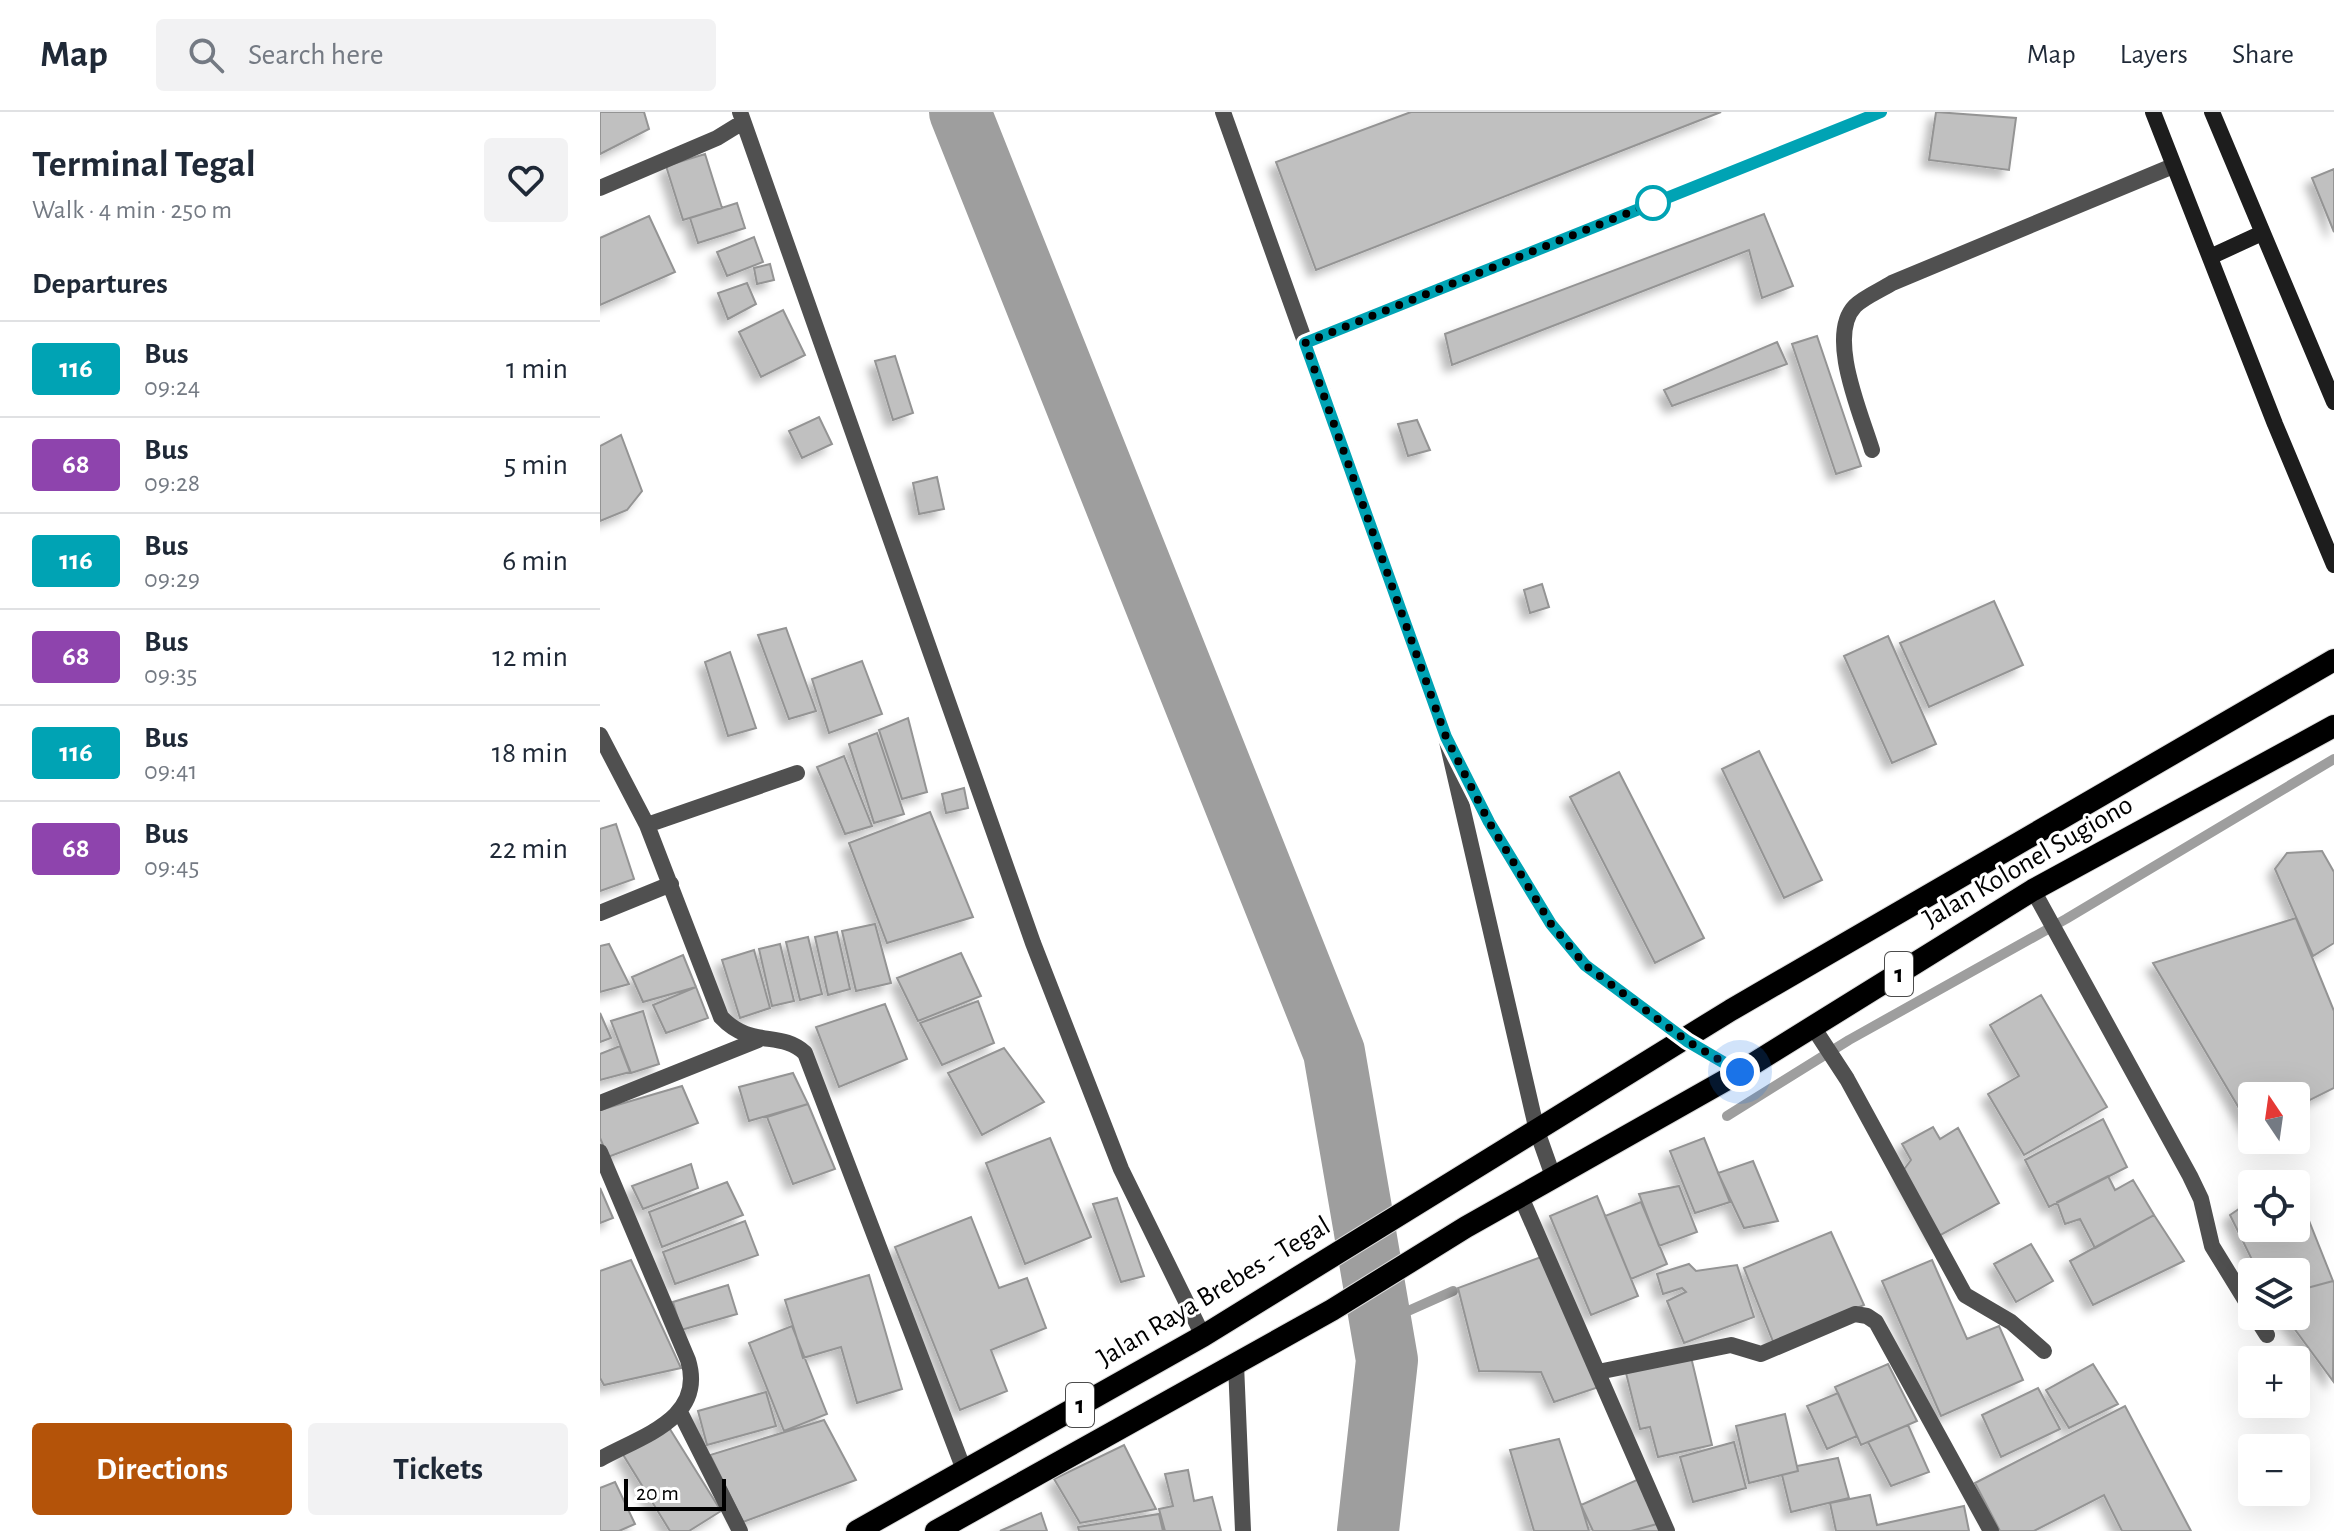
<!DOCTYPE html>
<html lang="en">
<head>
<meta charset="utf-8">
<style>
	:root { --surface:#fff; --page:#f2f2f3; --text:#1f2937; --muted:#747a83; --line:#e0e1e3; --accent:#b45309 }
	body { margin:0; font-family:"Alegreya Sans",sans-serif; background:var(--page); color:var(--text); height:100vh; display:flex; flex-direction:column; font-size:30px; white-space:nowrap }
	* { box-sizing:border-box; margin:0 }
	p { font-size:26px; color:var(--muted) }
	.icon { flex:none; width:44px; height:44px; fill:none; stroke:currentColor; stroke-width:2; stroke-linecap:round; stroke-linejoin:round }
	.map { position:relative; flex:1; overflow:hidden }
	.drawer { display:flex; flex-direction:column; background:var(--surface); width:600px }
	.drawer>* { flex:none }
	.badge { padding:0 16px; border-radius:6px; font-size:28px; line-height:52px }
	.needle { width:52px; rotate:347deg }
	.tools { position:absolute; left:1638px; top:970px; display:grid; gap:16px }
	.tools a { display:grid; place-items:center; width:72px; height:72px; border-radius:8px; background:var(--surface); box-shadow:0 8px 32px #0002; font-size:40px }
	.scale { position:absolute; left:24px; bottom:20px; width:102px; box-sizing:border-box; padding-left:8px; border:4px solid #000; border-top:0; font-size:22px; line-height:28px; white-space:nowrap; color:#000; -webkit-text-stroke:6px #fff; paint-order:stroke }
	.you { position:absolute; width:40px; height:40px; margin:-20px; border:6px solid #fff; border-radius:50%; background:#1a73e8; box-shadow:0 0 0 12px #1a73e833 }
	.map>.badge { position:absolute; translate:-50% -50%; box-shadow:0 0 0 4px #fff }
	h2 { padding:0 32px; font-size:30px; line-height:72px }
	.round { display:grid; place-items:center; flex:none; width:84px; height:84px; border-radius:8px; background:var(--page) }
	.overview { display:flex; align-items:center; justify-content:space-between; height:136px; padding:0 32px }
	h1 { font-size:38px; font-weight:700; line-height:60px }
	.action { display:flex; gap:16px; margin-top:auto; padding:16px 32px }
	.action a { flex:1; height:92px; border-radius:8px; background:var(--accent); color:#fff; font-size:32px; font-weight:700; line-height:92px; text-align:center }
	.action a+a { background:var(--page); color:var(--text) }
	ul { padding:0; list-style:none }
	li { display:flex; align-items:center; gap:24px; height:96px; padding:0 32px; border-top:2px solid var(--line) }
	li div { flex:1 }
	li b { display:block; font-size:30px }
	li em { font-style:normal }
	li .badge { min-width:88px; font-weight:700; text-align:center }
	header { display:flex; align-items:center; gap:48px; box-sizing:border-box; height:112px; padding:0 40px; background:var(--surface); border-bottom:2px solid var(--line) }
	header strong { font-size:38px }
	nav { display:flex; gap:44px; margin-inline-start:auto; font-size:28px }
	.search { width:560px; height:72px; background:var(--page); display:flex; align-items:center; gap:20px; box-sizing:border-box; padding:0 28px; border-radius:8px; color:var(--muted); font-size:30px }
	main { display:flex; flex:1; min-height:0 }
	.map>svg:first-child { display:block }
</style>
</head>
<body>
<header>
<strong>Map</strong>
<div class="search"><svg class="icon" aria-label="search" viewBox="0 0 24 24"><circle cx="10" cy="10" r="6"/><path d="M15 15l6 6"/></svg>Search here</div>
<nav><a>Map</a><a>Layers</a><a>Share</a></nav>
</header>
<main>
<section class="drawer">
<div class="overview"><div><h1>Terminal Tegal</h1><p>Walk · 4 min · 250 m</p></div><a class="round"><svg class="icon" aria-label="heart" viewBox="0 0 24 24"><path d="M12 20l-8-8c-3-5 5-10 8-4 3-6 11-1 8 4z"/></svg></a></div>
<h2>Departures</h2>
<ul>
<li><span class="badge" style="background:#00a3b4;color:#fff">116</span><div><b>Bus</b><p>09:24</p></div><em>1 min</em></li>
<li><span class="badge" style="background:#8e44ad;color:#fff">68</span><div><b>Bus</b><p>09:28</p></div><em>5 min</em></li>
<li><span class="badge" style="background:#00a3b4;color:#fff">116</span><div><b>Bus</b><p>09:29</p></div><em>6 min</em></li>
<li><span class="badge" style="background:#8e44ad;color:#fff">68</span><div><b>Bus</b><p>09:35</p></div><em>12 min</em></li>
<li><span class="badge" style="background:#00a3b4;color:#fff">116</span><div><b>Bus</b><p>09:41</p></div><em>18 min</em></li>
<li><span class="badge" style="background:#8e44ad;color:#fff">68</span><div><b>Bus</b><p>09:45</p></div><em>22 min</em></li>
</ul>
<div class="action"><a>Directions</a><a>Tickets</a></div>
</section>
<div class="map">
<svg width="1734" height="1419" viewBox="0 0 1734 1419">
	<defs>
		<filter id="shadow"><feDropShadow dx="-7" dy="7" stdDeviation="4" flood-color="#0004"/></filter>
	</defs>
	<rect width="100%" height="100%" fill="#fff"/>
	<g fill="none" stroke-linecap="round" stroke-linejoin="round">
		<path stroke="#9e9e9e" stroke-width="10" d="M1127,1004l122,-76 217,-121 268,-160
			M781,1211l72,-32"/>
		<path stroke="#9e9e9e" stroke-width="62" d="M360,0l374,940 53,308 -19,171"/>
	</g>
	<path fill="#c0c0c0" stroke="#949494" stroke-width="2" filter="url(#shadow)" d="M0,0h44l5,17 -49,25z
		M811,0h310l-405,158 -40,-108z
		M1336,0l80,6 -7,52 -80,-10z
		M105,42l17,54 -39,12 -17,-54z
		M1734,57v63l-22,-54z
		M137,91l8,25 -47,15 -8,-25z
		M1164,102l29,72 -31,12 -13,-48 -297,115 -7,-31z
		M49,104l26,56 -75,33v-67z
		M154,125l9,25 -36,14 -10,-24z
		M170,152l4,16 -17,4 -3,-16z
		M147,171l9,21 -28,15 -10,-26z
		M183,198l22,45 -44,22 -22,-45z
		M1217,224l44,130 -25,8 -44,-130z
		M1177,230l10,22 -115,42 -8,-16z
		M295,244l18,57 -20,7 -18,-59z
		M219,305l13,27 -30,14 -13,-27z
		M817,308l13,30 -22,6 -10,-32z
		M21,323l21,56 -15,19 -27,11v-75z
		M337,365l7,32 -25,5 -6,-31z
		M942,472l7,23 -19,6 -6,-23z
		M1394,489l29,64 -94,42 -29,-64z
		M186,516l30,83 -27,8 -31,-84z
		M1288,524l48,108 -44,19 -48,-107z
		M130,540l26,76 -28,8 -23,-74z
		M262,549l20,53 -53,19 -17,-54z
		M308,606l19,74 -25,7 -23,-69z
		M277,621l27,81 -30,9 -25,-79z
		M1159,639l63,129 -38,18 -62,-129z
		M244,644l28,70 -27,8 -28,-67z
		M1019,660l85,166 -49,25 -85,-166z
		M364,676l4,20 -22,5 -4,-19z
		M330,700l43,105 -86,26 -38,-100z
		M16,712l18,55 -34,12v-62z
		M1722,739l12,21v71l-21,13 -38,-87 12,-16z
		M1696,806l38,93v77l-38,19v-11h-44v34l-99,-167z
		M275,812l16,59 -35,8 -14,-60z
		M237,820l13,57 -22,6 -13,-58z
		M208,825l14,57 -22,6 -14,-58z
		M9,832l20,40 -29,8v-46z
		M180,832l14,57 -22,5 -13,-57z
		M154,838l16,58 -30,10 -18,-58z
		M361,841l20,43 -63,25 -21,-43z
		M83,843l13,32 -53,15 -11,-25z
		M96,875l12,31 -42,15 -13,-28z
		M1441,883l66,112 -83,48 -36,-61 31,-18 -29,-51z
		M378,889l16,42 -52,22 -22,-42z
		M285,892l22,55 -68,28 -23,-60z
		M43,899l16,53 -28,9 -20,-52z
		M0,901l11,25 -11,4z
		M20,934l10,26 -30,8v-26z
		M404,936l40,54 -62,33 -34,-62z
		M193,961l15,31 -59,17 -10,-34z
		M82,974l16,37 -90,34 -8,-19v-28z
		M208,992l27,65 -42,15 -26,-67z
		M1503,1007l24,48 -78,40 -24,-47z
		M1333,1015l7,12 18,-11 41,75 -62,34 -35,-65 9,-12 -9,-16z
		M450,1026l41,99 -66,27 -39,-101z
		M1104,1026l26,64 -35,11 -25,-62z
		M1153,1049l25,60 -34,7 -26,-55z
		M91,1052l7,24 -55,21 -11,-23z
		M1508,1064l7,14 18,-10 21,35 -59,33 -15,-29 -15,5 -8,-22z
		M1691,1064l3,8h-16z
		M127,1070l16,33 -81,32 -13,-35z
		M1079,1074l18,46 -38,14 -20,-52z
		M0,1076l13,30 -13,5z
		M1696,1076l37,93 -37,10v-19h-38l-28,-57 22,-15v28h44z
		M997,1084l41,100 -47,19 -41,-99z
		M517,1086l27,78 -23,6 -28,-78z
		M1041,1090l26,62 -36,15 -26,-63z
		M1554,1103l30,46 -91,44 -23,-44z
		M371,1105l28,71 28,-10 19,50 -55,22 16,41 -47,19 -65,-163z
		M145,1109l13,34 -83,29 -12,-32z
		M1231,1120l33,73 -90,39 -30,-76z
		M1431,1132l22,37 -37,21 -22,-38z
		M941,1145l58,130 -45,15 -13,-30 -62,-1 -21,-83z
		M31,1148l50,108 -77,17 -4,-7v-107z
		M1332,1148l35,79 32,-13 24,54 -82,36 -59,-135z
		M1089,1152l7,7 41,-6 17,52 -70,26 -17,-42 19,-9 -4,-4 -19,6 -6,-20z
		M269,1163l33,114 -45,14 -16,-56 -38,11 -18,-58z
		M1733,1169l1,2 -1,98 -48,-65h11v-25z
		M128,1173l9,29 -56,16 -8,-28z
		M192,1214l35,88 -43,17 -35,-88z
		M1091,1245l21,88 -54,12 -8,-30 -10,2 -14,-56z
		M1288,1252l29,57 -56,24 -26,-58z
		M1493,1252l25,40 -49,24 -23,-38z
		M1438,1276l22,41 -59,28 -19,-42z
		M166,1280l10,34 -69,19 -9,-34z
		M1238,1281l19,43 -30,13 -20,-43z
		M1525,1294l66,125h-69l-18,-36 -70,36h-34l-25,-48z
		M1185,1302l13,57 -49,12 -13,-57z
		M224,1308l32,60 -113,42 -33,-67z
		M1308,1313l21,47 -38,14 -23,-44z
		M68,1314l53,85 -32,20h-19l-48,-78z
		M959,1327l22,66 8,26h-55l-24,-81z
		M1134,1330l12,46 -53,14 -13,-45z
		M524,1333l32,64 -76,14 -26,-44z
		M1238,1346l11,40 -58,14 -9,-37 16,-4 -1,-5z
		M588,1358l6,31 18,-4 9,34h-56l-6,-22 14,-3 -8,-32z
		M1039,1367l18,45 -26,7h-38l-12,-26z
		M15,1370l20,42 -16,7h-19v-43z
		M1270,1383l7,30 87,-19 5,25h-133l-6,-28z
		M441,1401l6,18h-47z
		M559,1402l4,17h-84l-1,-4z
		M1057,1412l3,7h-29z"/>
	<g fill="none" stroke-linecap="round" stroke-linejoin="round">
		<g stroke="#dbdbdb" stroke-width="24">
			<path id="trunk" d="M257,1419l346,-195 528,-326 603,-350
				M336,1419l396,-221 134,-83 274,-155 293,-182 301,-164"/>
		</g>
		<path stroke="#505050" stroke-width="16" d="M623,0l223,625 91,394 17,48
			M705,231l576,-231
			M1272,338c-10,-34 -46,-114 -17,-144 9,-9 26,-16 37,-23l281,-117
			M858,648l31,62 62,102 34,41 102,76 53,31"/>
		<path stroke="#505050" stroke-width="16" d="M140,0l293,831 88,226 82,167
			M0,76l117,-50 26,-16
			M0,623l47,90 74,192c30,32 59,13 84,36l159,417
			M47,713l150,-52
			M1433,778l157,286 11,23 11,47 40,65
			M0,801l71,-29
			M1213,915l34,52 118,216 46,27 33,29
			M0,991l158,-63
			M0,1040l88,208c18,59 -47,76 -88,99
			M921,1085l146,334
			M1655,1204l12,19
			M636,1252l7,167
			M998,1260l133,-27 30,9 94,-40 12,2 9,6 115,209
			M81,1302l59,117"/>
		<path stroke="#1d1d1d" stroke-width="16" d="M1553,0l122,312 59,141
			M1612,0l122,290
			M1610,145l52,-24"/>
		<use href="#trunk" stroke="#000" stroke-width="22"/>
	</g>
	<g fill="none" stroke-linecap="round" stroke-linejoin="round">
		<g stroke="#fff" stroke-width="18">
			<path id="line" d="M1140,960l-53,-31 -102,-76 -34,-41 -62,-102 -43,-85 -141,-394 576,-231"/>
		</g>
		<use href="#line" stroke="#00a3b4" stroke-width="12"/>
		<path stroke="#000" stroke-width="8" stroke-dasharray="0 14.4" d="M1053,91l-348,140 141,394 43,85 62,102 34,41 102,76 53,31"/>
	</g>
	<circle fill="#fff" stroke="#00a3b4" stroke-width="4" cx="1053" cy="91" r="16"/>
	<g text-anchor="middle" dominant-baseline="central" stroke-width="6" stroke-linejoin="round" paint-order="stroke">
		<g fill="#fff" stroke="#4c4c4c" stroke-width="2">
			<rect x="1285" y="840" width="28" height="44" rx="6"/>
			<rect x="466" y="1271" width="28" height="44" rx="6"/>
		</g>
		<g font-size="26" font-weight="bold" fill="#000">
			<text x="1299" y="862">1</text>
			<text x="480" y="1293">1</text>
		</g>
		<g font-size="28" fill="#000" stroke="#fff">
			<text transform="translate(1428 750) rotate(-30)">Jalan Kolonel Sugiono</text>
			<text transform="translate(614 1180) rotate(-31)">Jalan Raya Brebes - Tegal</text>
		</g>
	</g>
</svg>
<div class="tools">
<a><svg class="needle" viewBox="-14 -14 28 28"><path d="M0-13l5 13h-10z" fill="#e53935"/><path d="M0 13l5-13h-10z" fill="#747a83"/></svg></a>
<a><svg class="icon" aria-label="locate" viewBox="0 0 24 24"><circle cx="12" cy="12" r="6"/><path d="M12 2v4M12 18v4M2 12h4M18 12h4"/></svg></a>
<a><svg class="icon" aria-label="layers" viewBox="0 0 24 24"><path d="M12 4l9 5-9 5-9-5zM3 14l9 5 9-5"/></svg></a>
<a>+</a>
<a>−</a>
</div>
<div class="scale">20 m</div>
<div class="you" style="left:1140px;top:960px"></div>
</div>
</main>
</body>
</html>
